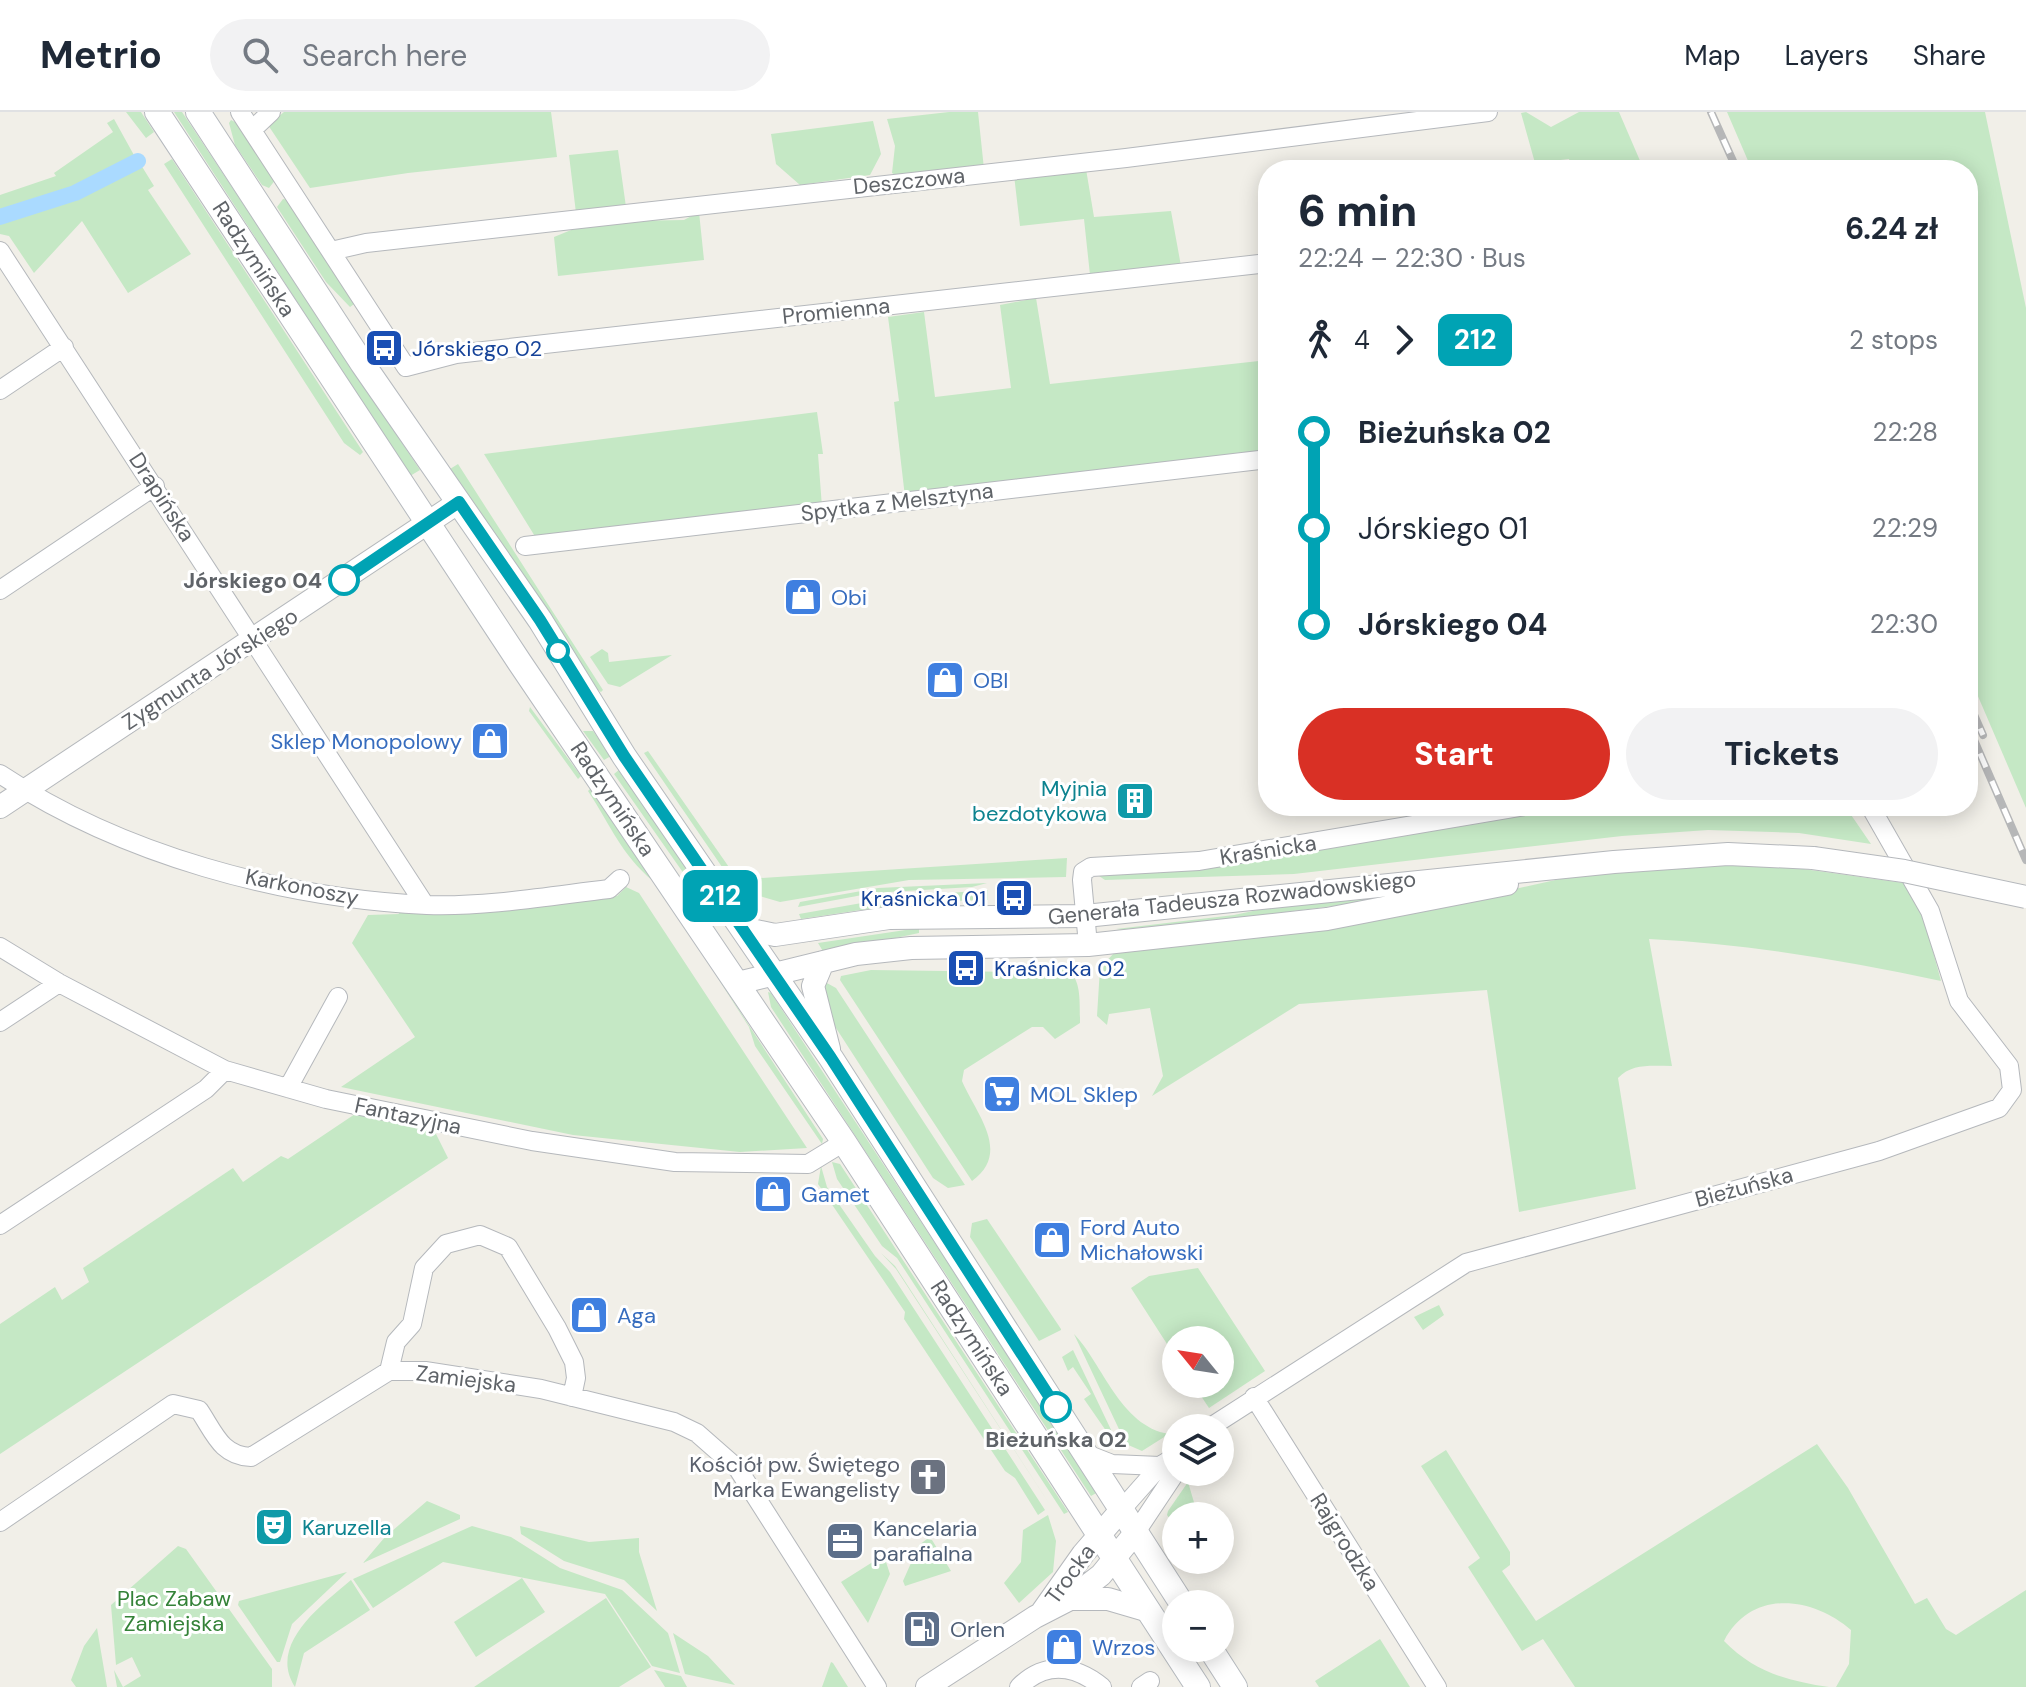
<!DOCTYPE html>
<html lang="en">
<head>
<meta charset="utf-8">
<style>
	:root { --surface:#fff; --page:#f2f2f3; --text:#1f2937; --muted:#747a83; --line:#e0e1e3; --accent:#d93025 }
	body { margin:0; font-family:"DM Sans",sans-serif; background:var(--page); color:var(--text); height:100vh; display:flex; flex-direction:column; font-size:30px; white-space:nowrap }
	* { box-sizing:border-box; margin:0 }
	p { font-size:26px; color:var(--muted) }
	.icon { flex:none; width:44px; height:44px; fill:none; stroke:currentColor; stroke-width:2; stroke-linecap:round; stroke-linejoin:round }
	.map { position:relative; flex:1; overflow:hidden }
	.side { position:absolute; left:1258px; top:48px; width:720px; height:656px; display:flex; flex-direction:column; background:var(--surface); border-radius:32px; box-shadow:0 4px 20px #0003 }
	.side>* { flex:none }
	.badge { padding:0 16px; border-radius:12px; font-size:28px; line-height:52px }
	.needle { width:52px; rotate:300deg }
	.buttons { position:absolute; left:1162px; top:1214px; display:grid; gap:16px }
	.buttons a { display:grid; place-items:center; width:72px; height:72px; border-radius:50%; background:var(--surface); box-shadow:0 4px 20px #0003; font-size:40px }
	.map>.badge { position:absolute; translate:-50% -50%; box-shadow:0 0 0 4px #fff }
	.legs { display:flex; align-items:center; gap:12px; height:88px; padding:0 40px; font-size:26px }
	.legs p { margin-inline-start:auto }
	.headline { display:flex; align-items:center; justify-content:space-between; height:136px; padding:0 40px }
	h1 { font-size:44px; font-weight:800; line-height:60px }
	.cta { display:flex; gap:16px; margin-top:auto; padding:16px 40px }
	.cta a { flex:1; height:92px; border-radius:48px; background:var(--accent); color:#fff; font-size:32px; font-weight:800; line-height:92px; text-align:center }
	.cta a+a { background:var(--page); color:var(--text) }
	ul { padding:0 40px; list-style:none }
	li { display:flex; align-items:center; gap:28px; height:96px; font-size:30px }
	li i { display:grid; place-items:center; width:12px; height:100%; margin:0 10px; background:currentColor }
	li i::after { content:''; width:20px; height:20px; margin:-10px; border:6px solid; border-radius:50%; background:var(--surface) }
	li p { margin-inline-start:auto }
	li:first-child i { background:linear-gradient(#0000 50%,currentColor 0) }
	li:last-child i { background:linear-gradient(currentColor 50%,#0000 0) }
	header { display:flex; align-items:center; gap:48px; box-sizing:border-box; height:112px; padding:0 40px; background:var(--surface); border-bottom:2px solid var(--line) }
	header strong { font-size:38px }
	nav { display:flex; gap:44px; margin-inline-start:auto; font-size:28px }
	.search { width:560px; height:72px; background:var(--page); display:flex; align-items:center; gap:20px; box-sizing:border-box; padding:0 28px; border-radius:44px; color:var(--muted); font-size:30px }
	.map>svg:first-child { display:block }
</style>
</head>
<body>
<header>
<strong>Metrio</strong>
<div class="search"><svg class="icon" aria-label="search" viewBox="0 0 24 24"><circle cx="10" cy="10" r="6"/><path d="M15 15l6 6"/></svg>Search here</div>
<nav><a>Map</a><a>Layers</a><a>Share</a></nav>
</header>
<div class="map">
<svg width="2026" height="1575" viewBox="0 0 2026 1575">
	<rect width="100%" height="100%" fill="#f1efe8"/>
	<path fill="#c5e8c5" d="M126,0h15l13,20 -8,6z
		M174,0h8l238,358 -10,6z
		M284,0h267l6,45 -149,16 -98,15 -42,-63z
		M949,0h29l6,57 -87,7 -5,-3 3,-27 -8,-27z
		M1526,0l25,15 28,-15h40l25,58h-73l-2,-11 -34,4 -14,-50z
		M1727,0h258l41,196v500l-58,-135v-503h-216z
		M114,7l21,38 -65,33 -70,22v-17l56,-19 -2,-3 59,-41 -6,-9z
		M231,8l8,4 37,55 -7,9 -7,-3 -27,-40 -6,-22z
		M873,9l8,33 -11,21 -70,10 -24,-21 -5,-30z
		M618,38l8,57 -50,6 -7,-58z
		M172,47l191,293 -3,3 -16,-12 -180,-279z
		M141,53l13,21 -6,4 43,64 -63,39 -46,-72 -48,52 -25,-37 -9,-2v-11l76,-24z
		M1086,57l8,48 77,-6 10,55 -91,9 -6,-56 -64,7 -6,-51z
		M283,87l8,1 66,102 -7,5 -24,-25 -49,-75z
		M699,100l5,48 -146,16 -4,-39 22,-9 50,-7 58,-1z
		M1036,186l14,86 218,-24v93l-363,44 -11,-95 5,-1 -11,-84 36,-5 11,85 76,-9 -11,-83z
		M817,300l6,42h-5l4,53 -286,31 -52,-84z
		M458,352l145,226 -2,2 -7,-5 -144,-218z
		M602,537l6,4 1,9 63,-7 -52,32 -12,-3 -18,-27z
		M530,595l51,69 -3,3 -49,-68z
		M583,619h10l18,25 -7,4z
		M648,639l99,142 -1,9 -102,-149z
		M620,657l101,150 -4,2 -103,-147z
		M590,677l63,92c-32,-27 -42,-55 -65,-90z
		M1554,694h291l26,38 -72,-11 -91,-3 -86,6 -328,38 -189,6 -6,-4 1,-3 198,-20z
		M1067,746l-1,19 -157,3 -129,22 -24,-7 -10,-16z
		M1753,750l158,22 9,19 21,78c-97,-21 -192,-37 -292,-42l23,127c-20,0 -40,-3 -54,12l18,111 -117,23 -32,-222 -188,14 -147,92 11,-20 -13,-68 -41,6 -2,11 -10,-9 3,-48 15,-16 252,-30 202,-45z
		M987,771l-15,4 -99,6 -75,14 2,-5 78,-14z
		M1445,773l-72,16 -239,30 -18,-2 118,-14 76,-16z
		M626,775l13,6 168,255 -67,4 -167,-17 -232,-48 74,-50 -63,-94 16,-28 31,-1 -1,-4 219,-14z
		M988,778v10l-74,2 -113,17 -2,-5 97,-17z
		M919,816v5l-95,20 -6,-10z
		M705,846l118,181 -1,5 -67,-98 -6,-19z
		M1033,851c48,1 47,18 47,60l-25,16 -12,-12h-11l-68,43 -2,11c14,33 50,71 10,100l-132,-201 1,-4 30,-6 156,2z
		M825,870l11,6 129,197 -17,3 -15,-10 -108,-167 -4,-16z
		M768,880l3,1 327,499 -7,4 -320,-489z
		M355,1002l79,16 14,28 -448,296v-130l55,-37 7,13 27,-18 -6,-14 150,-100 10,14 38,-26 7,3z
		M832,1050l8,2 228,348 -4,2 -167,-256 -15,-12 -45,-67z
		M821,1054l6,21 48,69 15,16 155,238 -7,5 -23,-37 -10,-7 -101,-152 1,-7 -87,-128z
		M987,1107l74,110v1l-22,11 -69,-104 2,-14z
		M881,1141l14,13 161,248 -160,-245z
		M1198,1156l67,103 -56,37 -16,-24h27v-44h-44v18l-45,-70 18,-12z
		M1439,1193l5,10 -21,15 -9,-13z
		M1074,1222c29,30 46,92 95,100l-27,17 -16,-7z
		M1073,1238l41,86 -3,2 -27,-39 7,-5 -18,-27 -5,4 -6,-14z
		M1817,1332l31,44 67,116 12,-6 19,31 10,6 70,-45v97h-190l13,-23 2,-34c-39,-34 -100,-41 -127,11 30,31 64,40 105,46h-254l-32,-48 -21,12 -54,-84 12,-9 -59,-92 25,-16 64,102v13l-8,6 34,50z
		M1188,1370l10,34h-22v11l-9,-12 1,-4z
		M427,1389l33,14v4l-97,44 22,-26z
		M1048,1403l8,26 -3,31 -34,31 -15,-20 17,-21 2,-32z
		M472,1414l39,11 49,31 62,22 46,43 12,40 -28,-7 -47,-72 -162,-32 -70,46 -20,-29z
		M520,1414l69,16 50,-4v14l18,59 -33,-31 -60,-19 -43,-27z
		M927,1427l5,1 19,31 -46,15 -2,-5 16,-36z
		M178,1434l8,3 86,120v18h-155l-3,-17 9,17 18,-11 -9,-19 -16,8 -5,-60z
		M879,1446l7,4 4,12 -22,49 -27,-41z
		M347,1460l-55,52 -12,38h-3l-39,-57 1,-4z
		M522,1466l23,34 -69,45 -22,-35z
		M351,1468l19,30 -66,43 -9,34c-28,-43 28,-83 56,-107z
		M606,1486l45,69 -32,20h-145z
		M97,1516l10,59h-31l-5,-7 13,-34z
		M673,1521l35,23 27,29 -50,-11z
		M1380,1527l30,48h-91l-4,-6z
		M831,1550l2,1 15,24h-26z
		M654,1558l27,6 6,11h-22z"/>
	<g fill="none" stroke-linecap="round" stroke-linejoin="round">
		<path stroke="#aadaff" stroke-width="16" d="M0,105l75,-24 63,-32"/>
		<g stroke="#b5b8bc" stroke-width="20">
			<path id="minor" d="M240,0l166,255 50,-13 812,-91
				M252,18l19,-18
				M0,139l425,654
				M331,139l35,-8 760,-85 362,-46
				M0,278l64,-43
				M525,434l743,-87
				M0,478l155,-104
				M0,662c122,81 281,124 427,131 60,2 123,-9 182,-16l11,-10
				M1088,833l-6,-65 1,-8 8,-5 108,-6 326,-55
				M0,835l59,36 166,87 101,29 206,42 143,21 133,2 36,-22
				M0,910l59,-39
				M288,976l50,-91
				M0,1113l206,-136 19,-19
				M389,1259l7,-29 16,-18 12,-56 22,-24 34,-9 28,12 49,81 17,34 2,16 -4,19
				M1254,1285l183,290
				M1209,1316l257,-165 413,-112 120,-43 13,-18 -3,-24 -50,-65 -29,-90 -60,-105
				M1089,1343l23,9 48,2
				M1122,1397l38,-43 16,-10
				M0,1410l173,-118 26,6c15,22 22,46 52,47l138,-86h36l116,18 133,33 23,11 41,36 139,218
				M1136,1420l40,-60
				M1019,1575c26,-26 56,-22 83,0
				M1141,1575l9,-6"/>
		</g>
		<g stroke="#b5b8bc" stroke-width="24">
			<path id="tertiary" d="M0,695l459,-305
				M742,816l33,7 114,-17 196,-2 529,-54 114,-8 85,4
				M823,850l-10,24 16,63
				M738,871l118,-29 55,-6 177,-3 239,-26 180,-35
				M1070,1487h38l41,12
				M1042,1500l41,-58 39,-45
				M927,1575l108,-70 35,-18 31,-24 35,-43"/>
		</g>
		<g stroke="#b6babf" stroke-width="26">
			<path id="secondary" d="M157,0l363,551 324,479 354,545
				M198,0l164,251 178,257 84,136 207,302 351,546
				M1210,1536l25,39"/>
		</g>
		<use href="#minor" stroke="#fff" stroke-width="18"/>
		<use href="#tertiary" stroke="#fff" stroke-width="22"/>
		<use href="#secondary" stroke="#fff" stroke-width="24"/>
		<g stroke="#b6b7b8" stroke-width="8">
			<path id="rail" d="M1711,0l26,58
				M1968,589l15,34
				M1968,614l58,134"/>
		</g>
		<use href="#rail" stroke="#fff" stroke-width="5" stroke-dasharray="15" stroke-linecap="butt"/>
		<g stroke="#b5b8bc" stroke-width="24" stroke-linecap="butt">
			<path id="tertiary-bridge" d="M1813,746l91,13 122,26"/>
		</g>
		<use href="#tertiary-bridge" stroke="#fff" stroke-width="22"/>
	</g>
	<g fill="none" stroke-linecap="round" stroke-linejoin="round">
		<g stroke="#fff" stroke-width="18">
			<path id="line-1" d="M344,468l115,-78 81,118 84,136 207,302 225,349"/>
		</g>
		<use href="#line-1" stroke="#00a3b4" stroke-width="12"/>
	</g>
	<defs>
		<g id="bus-square" transform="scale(2)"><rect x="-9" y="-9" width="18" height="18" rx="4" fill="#1a4fb4" stroke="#fff"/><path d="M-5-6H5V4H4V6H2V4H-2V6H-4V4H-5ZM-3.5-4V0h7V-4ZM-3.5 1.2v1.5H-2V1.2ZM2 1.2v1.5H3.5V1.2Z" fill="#fff"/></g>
		<g id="shop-square" transform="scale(2)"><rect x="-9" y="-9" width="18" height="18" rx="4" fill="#3f7fe0" stroke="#fff"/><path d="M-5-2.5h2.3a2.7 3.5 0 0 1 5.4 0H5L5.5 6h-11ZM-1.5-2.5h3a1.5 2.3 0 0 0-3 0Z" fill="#fff"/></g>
		<g id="building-square" transform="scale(2)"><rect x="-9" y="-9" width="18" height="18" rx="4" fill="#0f9aa8" stroke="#fff"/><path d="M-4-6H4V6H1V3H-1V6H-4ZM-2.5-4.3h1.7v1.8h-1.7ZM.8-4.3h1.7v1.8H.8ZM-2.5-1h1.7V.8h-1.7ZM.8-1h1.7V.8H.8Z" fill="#fff"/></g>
		<g id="supermarket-square" transform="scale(2)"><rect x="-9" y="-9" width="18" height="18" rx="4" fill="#3f7fe0" stroke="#fff"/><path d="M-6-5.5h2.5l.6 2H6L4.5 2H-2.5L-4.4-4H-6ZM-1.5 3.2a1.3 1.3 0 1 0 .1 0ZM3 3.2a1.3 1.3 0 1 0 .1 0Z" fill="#fff"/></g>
		<g id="church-square" transform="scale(2)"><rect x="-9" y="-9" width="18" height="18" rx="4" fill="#6b7280" stroke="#fff"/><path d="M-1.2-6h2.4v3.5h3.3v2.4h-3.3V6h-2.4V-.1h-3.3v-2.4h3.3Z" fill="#fff"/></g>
		<g id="theatre-square" transform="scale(2)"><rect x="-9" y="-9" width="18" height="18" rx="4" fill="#0f9aa8" stroke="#fff"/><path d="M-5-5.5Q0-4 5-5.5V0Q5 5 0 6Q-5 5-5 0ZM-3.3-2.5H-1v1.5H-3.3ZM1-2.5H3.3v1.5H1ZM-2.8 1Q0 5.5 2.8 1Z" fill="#fff"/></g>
		<g id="office-square" transform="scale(2)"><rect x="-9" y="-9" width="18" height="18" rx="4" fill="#5c6f8a" stroke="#fff"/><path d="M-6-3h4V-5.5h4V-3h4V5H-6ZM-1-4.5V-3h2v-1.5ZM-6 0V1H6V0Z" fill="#fff"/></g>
		<g id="fuel-square" transform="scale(2)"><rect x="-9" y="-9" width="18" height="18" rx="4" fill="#5c6f8a" stroke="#fff"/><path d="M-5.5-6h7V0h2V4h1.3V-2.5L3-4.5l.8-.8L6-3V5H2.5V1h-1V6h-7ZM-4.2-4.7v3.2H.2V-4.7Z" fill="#fff"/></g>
	</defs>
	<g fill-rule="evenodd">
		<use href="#bus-square" x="384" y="236"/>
		<use href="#shop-square" x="803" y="485"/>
		<use href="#shop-square" x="945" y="568"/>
		<use href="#shop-square" x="490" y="629"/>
		<use href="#building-square" x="1135" y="689"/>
		<use href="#bus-square" x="1014" y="786"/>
		<use href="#bus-square" x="966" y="856"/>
		<use href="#supermarket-square" x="1002" y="982"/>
		<use href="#shop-square" x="773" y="1082"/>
		<use href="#shop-square" x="1052" y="1128"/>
		<use href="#shop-square" x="589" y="1203"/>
		<use href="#church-square" x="928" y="1365"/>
		<use href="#theatre-square" x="274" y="1415"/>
		<use href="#office-square" x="845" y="1429"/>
		<use href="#fuel-square" x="922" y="1517"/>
		<use href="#shop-square" x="1064" y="1535"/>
	</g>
	<g fill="#fff" stroke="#00a3b4" stroke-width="4">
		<circle cx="344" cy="468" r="14"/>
		<circle cx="558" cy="539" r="10"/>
		<circle cx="1056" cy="1295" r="14"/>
	</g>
	<g text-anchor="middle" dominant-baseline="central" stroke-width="6" stroke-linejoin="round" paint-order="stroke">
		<g font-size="22" fill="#5f6368" stroke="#fff">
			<text transform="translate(909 69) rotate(-6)">Deszczowa</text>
			<text transform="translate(254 147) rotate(57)">Radzymińska</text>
			<text transform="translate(836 199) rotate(-6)">Promienna</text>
			<text transform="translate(162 385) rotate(57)">Drapińska</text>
			<text transform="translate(897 390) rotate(-7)">Spytka z Melsztyna</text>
			<text transform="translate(210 557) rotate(-33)">Zygmunta Jórskiego</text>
			<text transform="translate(613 687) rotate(56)">Radzymińska</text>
			<text transform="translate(1268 738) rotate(-9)">Kraśnicka</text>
			<text transform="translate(302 775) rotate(11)">Karkonoszy</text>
			<text transform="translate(1232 786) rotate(-6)">Generała Tadeusza Rozwadowskiego</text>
			<text transform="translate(408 1004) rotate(12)">Fantazyjna</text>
			<text transform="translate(1744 1075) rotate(-15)">Bieżuńska</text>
			<text transform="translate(972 1226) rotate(57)">Radzymińska</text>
			<text transform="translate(466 1267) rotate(7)">Zamiejska</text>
			<text transform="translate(1345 1430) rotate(58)">Rajgrodzka</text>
			<text transform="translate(1070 1462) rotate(-54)">Trocka</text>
		</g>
		<g font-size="22" fill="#164399" stroke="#fff" text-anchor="start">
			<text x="412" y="236">Jórskiego 02</text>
			<text x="986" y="786" text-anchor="end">Kraśnicka 01</text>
			<text x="994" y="856">Kraśnicka 02</text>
		</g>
		<g font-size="22" font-weight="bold" fill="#5f6368" stroke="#fff" text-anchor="end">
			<text x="322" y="468">Jórskiego 04</text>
			<text x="1056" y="1327" text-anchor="middle">Bieżuńska 02</text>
		</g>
		<g font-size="22" fill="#366cbe" stroke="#fff" text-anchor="start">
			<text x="831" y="485">Obi</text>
			<text x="973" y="568">OBI</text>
			<text x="462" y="629" text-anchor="end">Sklep Monopolowy</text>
			<text x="1030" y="982">MOL Sklep</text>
			<text x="801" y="1082">Gamet</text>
			<text x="1080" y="1115">Ford Auto<tspan x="1080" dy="25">Michałowski</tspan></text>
			<text x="617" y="1203">Aga</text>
			<text x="1092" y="1535">Wrzos</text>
		</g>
		<g font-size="22" fill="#0d838f" stroke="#fff" text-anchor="end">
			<text x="1107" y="676">Myjnia<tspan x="1107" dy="25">bezdotykowa</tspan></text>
			<text x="302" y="1415" text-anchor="start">Karuzella</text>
		</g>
		<g font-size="22" fill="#5b616d" stroke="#fff" text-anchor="end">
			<text x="900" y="1352">Kościół pw. Świętego<tspan x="900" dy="25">Marka Ewangelisty</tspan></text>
		</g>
		<g font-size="22" fill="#4e5e75" stroke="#fff" text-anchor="start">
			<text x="873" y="1416">Kancelaria<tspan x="873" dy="25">parafialna</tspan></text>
			<text x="950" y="1517">Orlen</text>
		</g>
		<g font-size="22" fill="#348238" stroke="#fff">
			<text x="174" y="1486">Plac Zabaw<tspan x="174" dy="25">Zamiejska</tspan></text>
		</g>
	</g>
</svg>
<div class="buttons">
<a><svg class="needle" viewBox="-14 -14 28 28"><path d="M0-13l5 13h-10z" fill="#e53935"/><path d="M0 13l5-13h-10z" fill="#747a83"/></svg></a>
<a><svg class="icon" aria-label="layers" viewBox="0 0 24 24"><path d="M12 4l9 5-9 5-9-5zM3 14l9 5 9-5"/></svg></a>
<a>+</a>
<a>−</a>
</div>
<b class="badge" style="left:720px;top:784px;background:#00a3b4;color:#fff">212</b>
<section class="side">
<div class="headline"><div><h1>6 min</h1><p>22:24 – 22:30 · Bus</p></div><b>6.24 zł</b></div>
<div class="legs"><svg class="icon" aria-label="walk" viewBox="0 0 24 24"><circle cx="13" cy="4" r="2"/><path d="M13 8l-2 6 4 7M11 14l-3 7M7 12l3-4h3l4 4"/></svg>4<svg class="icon" aria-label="forward" viewBox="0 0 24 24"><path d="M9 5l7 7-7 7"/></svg><b class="badge" style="background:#00a3b4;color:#fff">212</b><p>2 stops</p></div>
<ul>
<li><i style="color:#00a3b4"></i><b>Bieżuńska 02</b><p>22:28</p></li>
<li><i style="color:#00a3b4"></i><span>Jórskiego 01</span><p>22:29</p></li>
<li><i style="color:#00a3b4"></i><b>Jórskiego 04</b><p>22:30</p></li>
</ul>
<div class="cta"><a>Start</a><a>Tickets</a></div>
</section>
</div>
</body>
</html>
